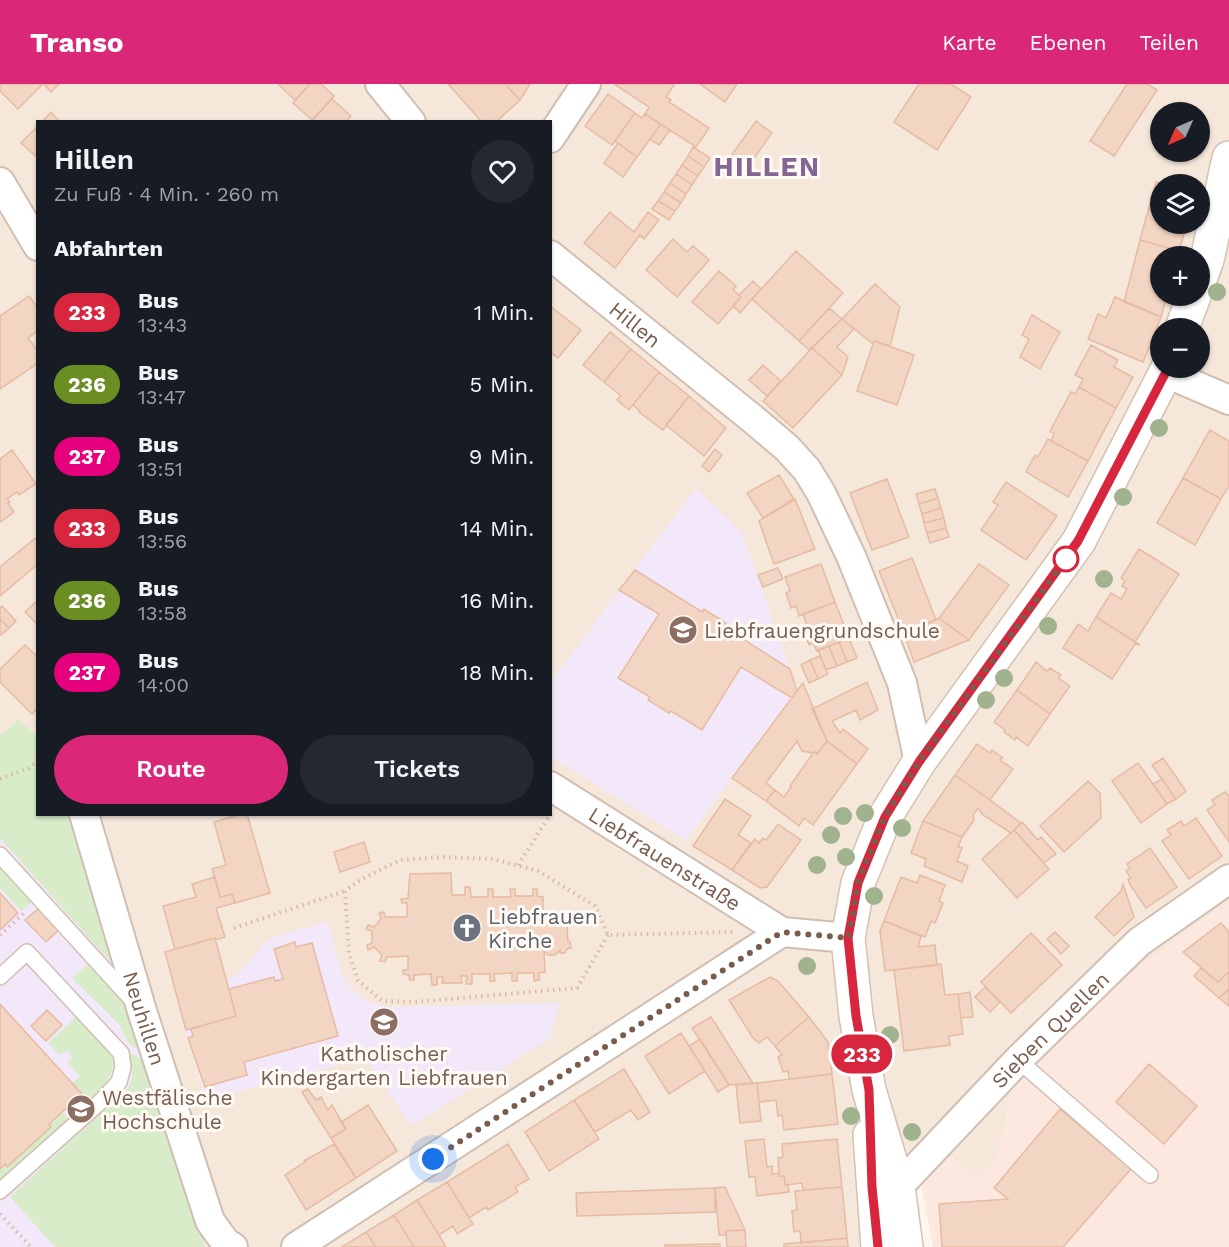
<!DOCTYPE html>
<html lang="de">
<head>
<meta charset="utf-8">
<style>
	:root { --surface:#171b24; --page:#242831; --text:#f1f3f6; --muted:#9ea1a6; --accent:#db2777 }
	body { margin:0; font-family:"Work Sans",sans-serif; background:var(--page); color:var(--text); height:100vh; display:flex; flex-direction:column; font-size:22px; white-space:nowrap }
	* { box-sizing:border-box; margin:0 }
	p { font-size:20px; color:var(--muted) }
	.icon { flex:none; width:33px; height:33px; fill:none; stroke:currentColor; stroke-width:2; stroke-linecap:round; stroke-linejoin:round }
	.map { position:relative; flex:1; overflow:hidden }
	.side { position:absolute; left:36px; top:36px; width:516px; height:696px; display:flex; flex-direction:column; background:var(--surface); border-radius:0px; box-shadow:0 2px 4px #0004 }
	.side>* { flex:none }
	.badge { padding:0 12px; border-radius:20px; font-size:21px; line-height:39px }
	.needle { width:39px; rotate:225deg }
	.fabs { position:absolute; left:1150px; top:18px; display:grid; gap:12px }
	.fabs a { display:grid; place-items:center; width:60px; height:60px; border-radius:50%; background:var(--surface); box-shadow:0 2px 4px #0004; font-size:30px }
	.you { position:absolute; width:30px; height:30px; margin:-15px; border:4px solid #fff; border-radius:50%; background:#1a73e8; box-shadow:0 0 0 9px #1a73e833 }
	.map>.badge { position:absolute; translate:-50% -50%; box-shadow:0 0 0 3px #fff }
	h2 { padding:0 18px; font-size:22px; line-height:54px }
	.round { display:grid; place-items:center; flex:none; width:63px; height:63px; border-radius:32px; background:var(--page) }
	.summary { display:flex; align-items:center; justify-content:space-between; height:102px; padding:0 18px }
	h1 { font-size:28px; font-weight:600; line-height:45px }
	.action { display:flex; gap:12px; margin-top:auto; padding:12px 18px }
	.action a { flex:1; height:69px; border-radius:36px; background:var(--accent); color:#fff; font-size:24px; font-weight:600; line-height:69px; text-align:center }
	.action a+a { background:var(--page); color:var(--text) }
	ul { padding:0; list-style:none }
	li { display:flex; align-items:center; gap:18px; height:72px; padding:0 18px }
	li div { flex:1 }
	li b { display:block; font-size:22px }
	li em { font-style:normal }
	li .badge { min-width:66px; font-weight:700; text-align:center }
	header { display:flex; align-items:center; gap:36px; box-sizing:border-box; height:84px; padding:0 30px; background:var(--accent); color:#fff }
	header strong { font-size:28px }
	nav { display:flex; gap:33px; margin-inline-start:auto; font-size:21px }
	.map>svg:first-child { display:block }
</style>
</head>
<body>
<header>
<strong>Transo</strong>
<nav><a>Karte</a><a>Ebenen</a><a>Teilen</a></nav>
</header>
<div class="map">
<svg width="1229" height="1163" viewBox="0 0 1229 1163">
	<rect width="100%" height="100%" fill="#fdf6ec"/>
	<path fill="#f5e8da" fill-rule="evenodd" d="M0,0h1229v817l-128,95 -90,94 -12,66 -23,25 -32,-30 -24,26 -41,70h-879zM1161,28h39v40h-39zM38,38h512v692h-512zM1161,100h39v40h-39zM1161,172h39v40h-39zM1161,244h39v40h-39z"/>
	<path fill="#fde8e0" d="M1229,817v346h-296l-13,-70 24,-26 33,29 22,-24 12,-66 90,-94z"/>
	<path fill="#f3e8fa" d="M696,404l47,46 54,157 -111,149 -135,-83 -1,-74z
		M0,754l119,133 84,276h-203z
		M327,838l16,54 10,15 17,11 18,5 171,-4 -9,35 -138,88 -47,-68 -159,42 -20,-70 50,-14 -10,-37 10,-3 34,-38z"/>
	<path fill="#d8ecc9" d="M18,636l19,16 1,78 29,1 52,156 -119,-133v-102z
		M0,779l34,37 -13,11 -21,-23z
		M60,845l66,72 22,55 -20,-13 -9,-19 -47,-46 17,-15 -31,-32z
		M77,932c9,10 29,27 34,40 10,22 -22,44 -36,57l-6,-7 13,-12 -10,-11 8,-7 -13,-14 5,-4 -2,-6 -4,-1 -6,4 -12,-12z
		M130,968l20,13 55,182h-150l-45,-50 118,-109 4,-9z
		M62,1028l6,7 -68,63v-13l5,-5 3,3 43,-40 -2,-3z"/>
	<path fill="#f3d5c3" stroke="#e6bba3" stroke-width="1.5" d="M0,0h43l-25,25 -18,-18z
		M44,0h15l-8,8z
		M278,0h32l-15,16z
		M310,0h11l13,12 -22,24 -19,-17z
		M448,0h57l15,16 -24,22h-14z
		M505,0h25l-10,16z
		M614,0h58l2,1 -8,12 5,3 -2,2 40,26 -13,19 -51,-33 4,-7z
		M700,0h37l-12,18z
		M919,0h32l20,13 -34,53 -43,-28z
		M1127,0h20l10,6 -43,66 -24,-15z
		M608,10l27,19 -23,32 -27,-19z
		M332,15l19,17 -5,6h-35z
		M51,28l9,10h-18z
		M635,29l7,5 3,-4 16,10 -24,33 -22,-16z
		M756,37l16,12 -25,35 -16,-12z
		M661,40l9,6 -11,15 -9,-6z
		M38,42v32l-17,-15z
		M618,59l19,14 -14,20 -19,-14z
		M693,63l17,11 -6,9 -16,-11z
		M688,72l16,11 -6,9 -16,-11z
		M682,81l16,11 -6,9 -16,-11z
		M676,90l16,11 -6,9 -16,-11z
		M1156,98l8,2h-3v40h26l-8,27 -39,-11z
		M670,99l16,11 -5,9 -17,-11z
		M664,108l17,11 -6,8 -17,-10z
		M658,117l17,10 -6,9 -17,-11z
		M610,128l24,20 14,-20 11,8 -15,19 -4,-4 -25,33 -31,-25z
		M673,155l14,13 6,-6 16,14 -32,37 -31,-27z
		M1140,156l39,11 -1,5h-17v40h6l-6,21 -37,-15z
		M796,167l47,42 -44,48 -47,-42z
		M719,187l17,15 -3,4 8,7 -23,27 -26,-22z
		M753,197l8,8 -21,24 -7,-7 8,-9 -2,-2z
		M875,200l25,23 -10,39 -16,-5 -1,3 -31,-25z
		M29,212l9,12v23l-10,7 10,13v12l-38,26v-73z
		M1115,213l46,20 -18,45 -55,-23 10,-25 8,4z
		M550,222l31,24 -23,28 -8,-6z
		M829,224l13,11 -33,31 -10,-9z
		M1032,231l28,17 -20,37 -20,-12 9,-18 -7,-4z
		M842,235l12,10 -17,18 11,10 -6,18 -30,-27z
		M610,248l21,17 -27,33 -21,-17z
		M874,257l40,14 -17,50 -40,-14z
		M1091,261l27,15 -4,7 19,10 -17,31 -37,-21 4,-8 -8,-4z
		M812,264l30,27 -49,53 -30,-27z
		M631,265l28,23 -30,38 -12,-10 4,-4 -17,-14z
		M763,281l18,16 -14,15 -18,-16z
		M659,288l30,24 -26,34 -24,-18 1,-1 -7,-6z
		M1079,303l37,21 -28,53 -37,-20 3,-7 -4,-3 21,-39 4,2z
		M689,312l37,32 -22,28 -38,-31z
		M1210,346l19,11v45l-8,13 -38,-21z
		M1048,355l40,22 -20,36 -42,-25 9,-17 3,2z
		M715,365l7,6 -13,17 -7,-6z
		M12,366l24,34 -17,11 -2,-3 -10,7 3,3 -2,1 6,9 -14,10v-63z
		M779,391l15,24 -31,19 -16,-25z
		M1183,394l38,21 -26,46 -38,-22z
		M887,395l22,58 -37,13 -22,-57z
		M1006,398l51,34 -31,44 -45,-30 17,-25 -5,-3z
		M935,405l3,9 -19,6 -3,-10z
		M938,414l3,10 -19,6 -3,-10z
		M795,415l20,50 -41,15 -15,-43z
		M941,424l3,10 -20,5 -2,-9z
		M944,434l2,10 -19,5 -3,-10z
		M946,444l3,9 -19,6 -3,-10z
		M38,452v28l-38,32v-29z
		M1139,465l40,25 -44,68 -39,-25 15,-24 10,6 6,-10 -5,-3 3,-5 -4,-3z
		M912,474l24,62 -32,13 -25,-62z
		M821,480l14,38 -36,14 -3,-10 -5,2 -5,-15 4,-2 -5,-14z
		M979,480l30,21 -40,55 -30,-22z
		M778,484l5,11 -20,8 -5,-12z
		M635,486l67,42 2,-3 22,14 -2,4 66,42 7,22 -5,7 -51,-31 -39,63 -31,-19 -2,2 -21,-13 2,-3 -32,-19 41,-64 -40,-24z
		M38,516v25l-13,-13z
		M835,518l14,36 -32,13 -4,-8 -4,2 -5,-15 4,-1 -5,-15z
		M2,522l14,15 -7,7 -9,-9v-11z
		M1096,533l44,28 -5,-1 -23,35 -49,-31 15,-24 10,7z
		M939,534l30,22 -55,22 -10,-29z
		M0,535l9,9 -8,7 -1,-1z
		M849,554l8,20 -10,4 -8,-20z
		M839,558l8,20 -10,4 -8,-20z
		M25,561l13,12v51l-6,6 -32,-32v-13z
		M829,562l8,20 -11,4 -8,-20z
		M820,572l8,18 -10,5 -8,-19z
		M810,576l8,19 -9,4 -8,-18z
		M1036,578l11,9 3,-3 11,7 -3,3 12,8 -20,28 -33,-24z
		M867,598l11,28 -18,10 -4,-10 -24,11 8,12 3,-4 25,20 -11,15 -30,-23 -15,-32z
		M803,599l24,58 -10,13 -2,-2 -2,1 -11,-2 -5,-10 -31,42 9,7 -9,11 -34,-23z
		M1017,606l33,24 -22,32 -12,-9 -1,3 -11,-8 1,-2 -11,-8z
		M827,657l30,23 -44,61 -9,-7 -5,8 -33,-25 9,-11 9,7 7,-10 -1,-1 23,-33 2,-1 2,2z
		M977,660l13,9 2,-3 11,8 -3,2 13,9 -23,31 -35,-25z
		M1163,674l23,33 -10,8 -24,-34z
		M1138,679l29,41 -26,19 -29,-42z
		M955,691l35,25 31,23 -10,10 -28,-18 -5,-7 -5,7 1,5 -12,17 -39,-16z
		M1162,695l14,20 -9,5 -14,-20z
		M1088,697l12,12 1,25 -37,34 -24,-26z
		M1225,708l4,4v46l-22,-32 8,-5 -3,-5z
		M725,715l26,17 -13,19 13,8 -19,27 -39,-24z
		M241,730h6l23,79 -35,10 -3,-9 -12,3 -8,-28 14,-4 -12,-43z
		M1196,734l26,38 -33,23 -27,-38 9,-6 -4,-5 14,-9 3,5z
		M923,737l39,16 -4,10 4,1 -5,13 11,5 -6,16 -38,-16 2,-7 -15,-6z
		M1022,738l16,18 3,-3 15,17 -12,9 -30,-33z
		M778,740l23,16 -34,47 -7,1 -28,-18 23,-31 4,4 4,-5 3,2z
		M1014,746l35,39 -32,29 -35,-39z
		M364,758l6,20 -30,10 -6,-20z
		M1150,764l27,39 -31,21 -16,-23 -2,-6 3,-1 -5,-7 4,-3 -3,-4z
		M451,789l1,22h13v-8h5l1,10h17v-8h5v8h18l-1,-8h5v7h18v-7h4v7l6,1v22l5,-6h5l4,6h2v-4h6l1,5h4v6h-3l1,16h2l1,6 -4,1 -2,4h-5v-3l-5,5h-7l-4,-4 1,21 -6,1v7l-5,1v-8h-17v8h-5v-8l-18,1 1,7h-5v-7h-18v10h-6l1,-8h-6l1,7h-20l1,-6h-6v8h-5l-1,-11 -17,1v5h-4l-1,-5 -6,-1v-4h5v-14l-21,1 -2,5 -5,-1 2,-6 -8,-8 -6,3 -1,-5 5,-2v-12l-6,-2 2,-4 6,2 7,-8 -2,-6 5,-1 1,5h22v-14h-5l-1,-4 7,-1 2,-24z
		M920,791l25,10 -6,16 4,2 -8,20 -4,-2 -6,16 -41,-16 17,-44 16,6z
		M215,793l5,20 12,-3 3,9 -19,5 9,29 -10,3v-2l-40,11 -12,-43 33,-9 -4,-13z
		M1123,800l11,33 -20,19 -19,-19 26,-26z
		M0,809l18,20 -18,17z
		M40,823l20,22 -14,13 -21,-22z
		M884,837l37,15 -3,11 17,-2 2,20 -52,6 -5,-40z
		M1221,839l8,9v40l-11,10 -35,-30z
		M1055,848l14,14 -8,8 -14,-15z
		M1031,849l31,32 -51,48 -30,-31z
		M215,854l21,78 -50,14 -21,-78z
		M295,858l1,5 16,-4 26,93 -94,26 3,13 -42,12 -17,-49 5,-2 -2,-7 45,-13 -7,-27 45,-12 1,4 8,-2 -9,-30z
		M941,880l4,31 13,-1 5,40 -14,2 1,9 -46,6 -10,-81z
		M1201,884l17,14 11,-10v17l-10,9 -25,-22z
		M770,893l8,4 31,36 -34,29 -8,-9 -8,6 -6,-5 -24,-38z
		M985,903l15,15 -10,10 -15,-15z
		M1229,905v17l-10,-8z
		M970,908l3,25 -12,1 -3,-24z
		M0,920l82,90 -33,30 2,3 -44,40 -2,-3 -5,5z
		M47,926l15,15 -16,16 -15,-15z
		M711,933l42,66 -24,2 -37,-57z
		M809,933l19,25 4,32 -43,5 -1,-8 -5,1 -5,-15 4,-2 -7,-9z
		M681,949l24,38 -36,23 -24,-38z
		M700,955l29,46 -11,7 -29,-46z
		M1149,980l48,42 -33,38 -48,-42z
		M624,985l26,43 -12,8 -7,-10 -36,22 -21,-32z
		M832,990l6,50 -54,6 -2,-15 -4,1 -2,-16 -17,2 -2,-19z
		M757,999l4,38 -21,2 -4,-38z
		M308,1005l8,11 5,-3 7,13 4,-5 14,24 -15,9 -29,-46z
		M574,1016l25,39 -50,32 -24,-39z
		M368,1021l29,46 -41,27 -25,-40 15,-9 -5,-7z
		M1060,1025l71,60 -68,78h-121l-3,-43 69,-5 -14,-11z
		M764,1055l3,28 5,-1v8l7,-1v3h5l1,9h3l1,7 -32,4 -2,-19h-6l-4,-36z
		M837,1055l5,48 -39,3 -1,-7 -17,2 -1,-9h-5l-1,-18 5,-1 -1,-13z
		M334,1060l22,34 -50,32 -21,-35 20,-13 -1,-1z
		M508,1060l21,35 -14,8 3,5 -30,18 -2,-3 -17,11 -22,-36z
		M447,1098l26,42 -16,10 -4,-8 -14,9 -22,-35z
		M725,1103l20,43 -19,1v4h-7l-4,-47z
		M842,1103l5,51 -46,5 -1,-12 -6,1 -2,-21 5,-1 -2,-19z
		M715,1104v24l-138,4 -1,-23z
		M417,1116l22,35 7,12h-32l-20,-32z
		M394,1131l20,32h-38l-10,-15z
		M745,1146l1,17h-19l-1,-16z
		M366,1148l10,15h-34z
		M847,1154l1,9h-64v-3z
		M720,1160v3h-55v-2z"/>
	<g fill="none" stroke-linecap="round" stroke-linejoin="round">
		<g stroke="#d1beb0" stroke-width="18">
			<path id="service" d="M0,771l134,147
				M0,893l27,-25 91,98 3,3 2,14 -4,15 -20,21 -99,88
				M1018,976l132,115"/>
		</g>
		<g stroke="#d1beb0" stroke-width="32">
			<g id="minor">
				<path d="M380,0l31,38"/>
				<path d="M550,54l36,-54"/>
				<path d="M0,98l38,64"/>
				<path id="s1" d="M550,171l204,165 33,28 20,22 14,23 30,63 51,127 17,79"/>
				<path d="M1166,289l63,27"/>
				<path id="s2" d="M550,702l232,146"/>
				<path id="s3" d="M84,730l58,197 68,210 15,21 8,5"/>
				<path id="s4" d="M898,1103l120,-127 121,-118 90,-63"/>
				<path d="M296,1163l486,-315 66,6"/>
			</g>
		</g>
		<g stroke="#d6c0b0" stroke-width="36">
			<path id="secondary" d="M1200,195l7,-19 22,-102
				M1182,244l12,-32
				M870,1051l8,112
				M906,1163l-8,-60 -29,-97 -13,-74 -8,-78 10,-55 27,-66 34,-55 160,-221 89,-173"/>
		</g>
		<path stroke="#d9b8a5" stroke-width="4" stroke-dasharray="1.5 4.5" stroke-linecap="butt" d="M0,695l29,-11 9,-7
			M518,781l32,-50
			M234,844l111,-37
			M0,851l26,-24
			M608,851l-31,53 -163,14 -32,-1 -24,-21 -9,-26 -4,-63 15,-11 40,-20 43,-3 50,2 45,12 57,35 13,29 125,-3
			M0,1130l31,33"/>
		<use href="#service" stroke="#fff" stroke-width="15"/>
		<use href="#minor" stroke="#fff" stroke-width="28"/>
		<use href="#secondary" stroke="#fff" stroke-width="33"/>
	</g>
	<g fill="#a0b28e">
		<circle cx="1217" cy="208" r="9"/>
		<circle cx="1159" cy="344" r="9"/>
		<circle cx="1123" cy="413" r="9"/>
		<circle cx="1104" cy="495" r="9"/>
		<circle cx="1048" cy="542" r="9"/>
		<circle cx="1004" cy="594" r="9"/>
		<circle cx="986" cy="616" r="9"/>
		<circle cx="865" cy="729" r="9"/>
		<circle cx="843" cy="732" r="9"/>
		<circle cx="902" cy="744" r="9"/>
		<circle cx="831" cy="751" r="9"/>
		<circle cx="846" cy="773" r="9"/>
		<circle cx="817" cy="781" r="9"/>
		<circle cx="874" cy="812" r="9"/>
		<circle cx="807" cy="882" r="9"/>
		<circle cx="890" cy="951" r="9"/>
		<circle cx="851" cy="1032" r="9"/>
		<circle cx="912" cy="1048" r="9"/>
	</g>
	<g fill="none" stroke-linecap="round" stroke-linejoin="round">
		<g stroke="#fff" stroke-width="14">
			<path id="line" d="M878,1163l-6,-60 -3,-97 -13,-74 -8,-78 10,-55 27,-66 34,-55 159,-221 90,-173"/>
		</g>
		<use href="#line" stroke="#d7263d" stroke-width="9"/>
		<path stroke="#7a5c4d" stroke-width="6" stroke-dasharray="0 10.8" d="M433,1075l349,-227 66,6 10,-55 27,-66 34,-55 147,-203"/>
	</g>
	<defs>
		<g id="school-disc" transform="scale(1.5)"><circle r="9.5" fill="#8d6e63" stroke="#fffaf3"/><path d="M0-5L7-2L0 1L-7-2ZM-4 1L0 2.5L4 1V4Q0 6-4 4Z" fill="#fff"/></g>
		<g id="church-disc" transform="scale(1.5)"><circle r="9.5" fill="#6b7280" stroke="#fffaf3"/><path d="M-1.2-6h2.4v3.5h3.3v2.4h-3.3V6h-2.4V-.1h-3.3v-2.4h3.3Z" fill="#fff"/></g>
		<g id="university-disc" transform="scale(1.5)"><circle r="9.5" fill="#8d6e63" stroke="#fffaf3"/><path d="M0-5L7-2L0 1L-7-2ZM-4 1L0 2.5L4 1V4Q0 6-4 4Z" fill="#fff"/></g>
	</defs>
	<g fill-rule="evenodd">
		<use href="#school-disc" x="683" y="546"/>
		<use href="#church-disc" x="467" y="844"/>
		<use href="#school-disc" x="384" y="938"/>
		<use href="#university-disc" x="81" y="1025"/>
	</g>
	<circle fill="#fff" stroke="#d7263d" stroke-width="3" cx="1066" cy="475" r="12"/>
	<g text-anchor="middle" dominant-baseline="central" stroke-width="6" stroke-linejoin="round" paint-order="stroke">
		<g font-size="21" fill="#7a5c4d" stroke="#fffaf3">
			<text stroke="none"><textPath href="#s1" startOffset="110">Hillen</textPath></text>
			<text stroke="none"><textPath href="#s2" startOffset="136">Liebfrauenstraße</textPath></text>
			<text stroke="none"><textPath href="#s3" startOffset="213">Neuhillen</textPath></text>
			<text stroke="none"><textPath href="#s4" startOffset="219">Sieben Quellen</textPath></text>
		</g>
		<g font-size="21" fill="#785e54" stroke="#fffaf3" text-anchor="start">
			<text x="704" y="546">Liebfrauengrundschule</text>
			<text x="384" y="969" text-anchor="middle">Katholischer<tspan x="384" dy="24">Kindergarten Liebfrauen</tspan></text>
			<text x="102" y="1013">Westfälische<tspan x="102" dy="24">Hochschule</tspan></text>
		</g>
		<g font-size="21" fill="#5b616d" stroke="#fffaf3" text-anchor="start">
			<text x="488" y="832">Liebfrauen<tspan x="488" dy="24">Kirche</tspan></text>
		</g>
		<g font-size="27" font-weight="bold" letter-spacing="1.5" fill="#846695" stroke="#fffaf3">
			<text x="767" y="83">HILLEN</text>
		</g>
	</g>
</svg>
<div class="fabs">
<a><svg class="needle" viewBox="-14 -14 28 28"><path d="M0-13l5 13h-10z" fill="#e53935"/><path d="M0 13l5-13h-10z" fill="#9ea1a6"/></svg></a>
<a><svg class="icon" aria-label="layers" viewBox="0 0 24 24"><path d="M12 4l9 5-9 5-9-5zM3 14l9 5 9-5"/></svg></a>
<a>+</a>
<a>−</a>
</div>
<div class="you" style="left:433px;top:1075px"></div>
<b class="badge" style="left:862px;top:970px;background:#d7263d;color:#fff">233</b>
<section class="side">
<div class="summary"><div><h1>Hillen</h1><p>Zu Fuß · 4 Min. · 260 m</p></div><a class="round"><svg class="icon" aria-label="heart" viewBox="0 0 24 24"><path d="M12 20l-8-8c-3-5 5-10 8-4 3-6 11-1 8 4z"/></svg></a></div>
<h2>Abfahrten</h2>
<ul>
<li><span class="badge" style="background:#d7263d;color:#fff">233</span><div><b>Bus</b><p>13:43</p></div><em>1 Min.</em></li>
<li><span class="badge" style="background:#6b8e23;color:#fff">236</span><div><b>Bus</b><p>13:47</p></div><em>5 Min.</em></li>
<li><span class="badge" style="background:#e6007e;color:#fff">237</span><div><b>Bus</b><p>13:51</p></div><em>9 Min.</em></li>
<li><span class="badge" style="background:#d7263d;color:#fff">233</span><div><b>Bus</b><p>13:56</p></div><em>14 Min.</em></li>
<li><span class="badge" style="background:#6b8e23;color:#fff">236</span><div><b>Bus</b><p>13:58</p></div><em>16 Min.</em></li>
<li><span class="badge" style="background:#e6007e;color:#fff">237</span><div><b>Bus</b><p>14:00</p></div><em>18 Min.</em></li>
</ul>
<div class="action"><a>Route</a><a>Tickets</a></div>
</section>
</div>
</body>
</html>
